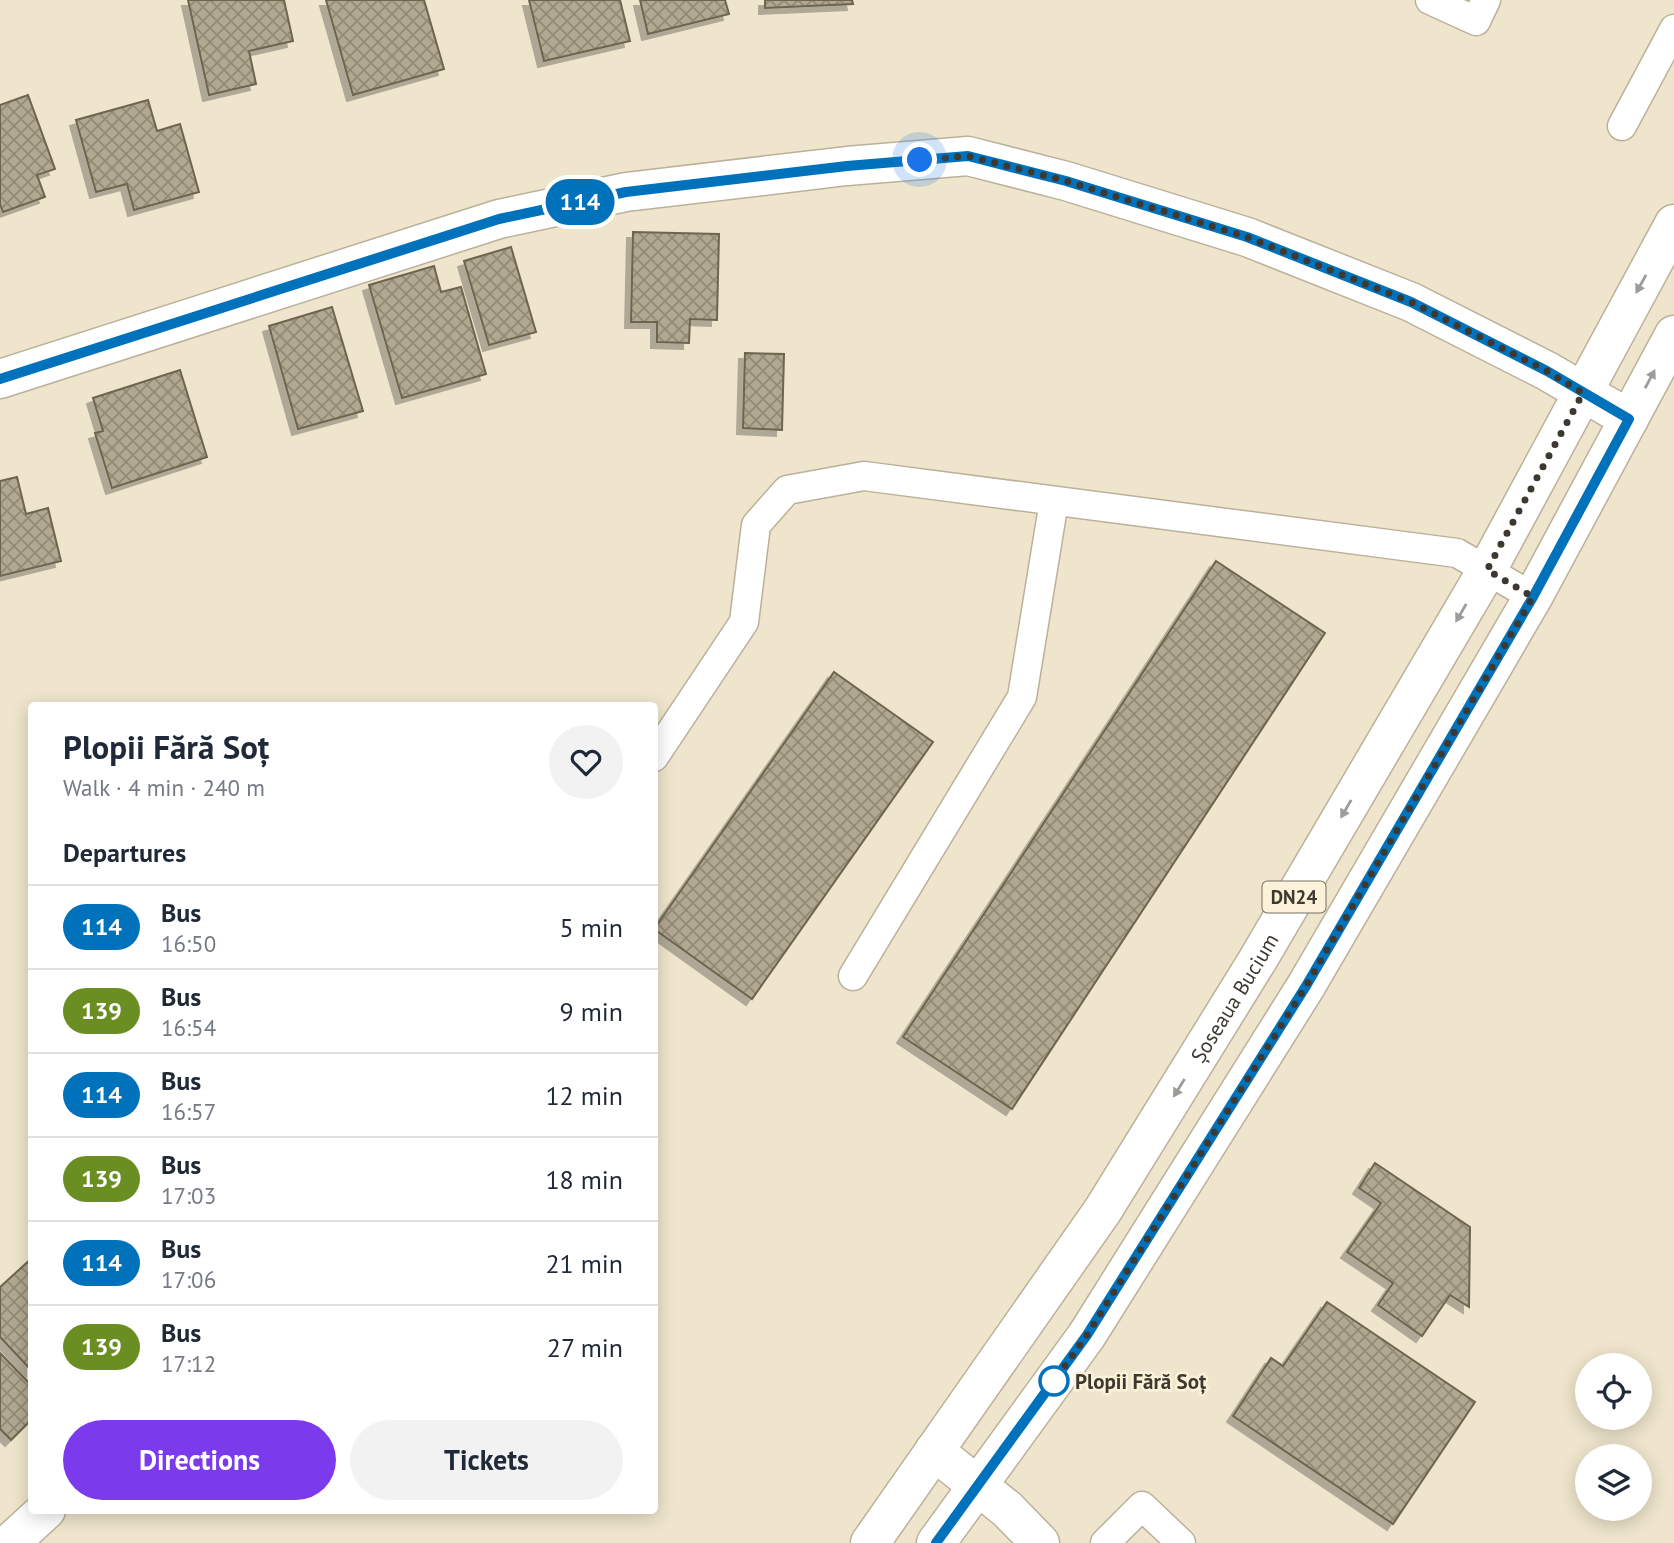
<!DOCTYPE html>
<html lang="en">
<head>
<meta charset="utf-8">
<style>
	:root { --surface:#fff; --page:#f2f2f3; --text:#1f2937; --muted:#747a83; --line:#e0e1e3; --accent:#7c3aed }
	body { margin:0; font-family:"PT Sans",sans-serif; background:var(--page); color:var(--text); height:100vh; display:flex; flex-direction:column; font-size:26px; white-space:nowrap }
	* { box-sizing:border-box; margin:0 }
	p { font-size:23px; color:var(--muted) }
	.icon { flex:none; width:38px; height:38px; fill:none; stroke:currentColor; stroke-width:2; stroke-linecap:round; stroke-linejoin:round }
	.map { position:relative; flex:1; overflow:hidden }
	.drawer { position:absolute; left:28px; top:702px; width:630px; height:812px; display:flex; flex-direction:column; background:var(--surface); border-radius:7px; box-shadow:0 4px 18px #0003 }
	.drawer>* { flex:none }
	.badge { padding:0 14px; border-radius:23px; font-size:24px; line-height:46px }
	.buttons { position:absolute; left:1575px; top:1353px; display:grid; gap:14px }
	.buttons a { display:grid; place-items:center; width:77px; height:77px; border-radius:50%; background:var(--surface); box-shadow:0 4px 18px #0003; font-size:35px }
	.you { position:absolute; width:35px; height:35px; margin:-18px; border:5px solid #fff; border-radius:50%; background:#1a73e8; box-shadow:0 0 0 10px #1a73e833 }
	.map>.badge { position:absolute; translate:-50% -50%; box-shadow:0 0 0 4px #fff }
	h2 { padding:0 35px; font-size:26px; line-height:63px }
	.round { display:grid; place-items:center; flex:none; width:74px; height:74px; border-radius:37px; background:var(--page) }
	.head { display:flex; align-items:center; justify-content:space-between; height:119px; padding:0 35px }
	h1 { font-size:33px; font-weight:600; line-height:52px }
	.action { display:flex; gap:14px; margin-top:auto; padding:14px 35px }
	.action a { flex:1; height:80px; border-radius:42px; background:var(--accent); color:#fff; font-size:28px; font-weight:600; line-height:80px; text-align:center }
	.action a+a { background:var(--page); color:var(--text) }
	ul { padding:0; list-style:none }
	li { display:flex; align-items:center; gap:21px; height:84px; padding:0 35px; border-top:2px solid var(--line) }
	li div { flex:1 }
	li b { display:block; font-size:26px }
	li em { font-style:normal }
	li .badge { min-width:77px; font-weight:700; text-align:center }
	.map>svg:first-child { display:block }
</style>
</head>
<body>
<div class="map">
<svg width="1674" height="1543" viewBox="0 0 1674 1543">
	<defs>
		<pattern id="building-cross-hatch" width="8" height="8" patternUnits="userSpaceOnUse" patternTransform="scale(1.75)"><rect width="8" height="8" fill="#b2a891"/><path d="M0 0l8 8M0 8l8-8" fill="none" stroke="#928a77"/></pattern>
		<filter id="shadow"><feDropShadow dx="-6" dy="6" stdDeviation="0" flood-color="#0004"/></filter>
	</defs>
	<rect width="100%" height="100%" fill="#efe5cc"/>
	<path fill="url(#building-cross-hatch)" stroke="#6e654f" stroke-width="2" filter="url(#shadow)" d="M188,0h96l9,41 -44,10 7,33 -47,11z
		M326,0h98l20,69 -91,26z
		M529,0h91l10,41 -86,20z
		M640,0h85l4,14 -81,20z
		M765,0h87l1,4 -88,4z
		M28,95l27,74 -18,6 8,22 -42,15 -3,-8v-99z
		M148,100l9,31 23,-7 19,68 -65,18 -7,-26 -31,8 -20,-72z
		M633,232l86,2 -2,86 -27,-1 -1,24 -32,-1v-20h-26z
		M511,247l25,85 -47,13 -25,-84z
		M434,266l7,26 20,-5 25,87 -84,24 -33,-113z
		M332,307l31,104 -65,18 -29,-103z
		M745,353l39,1 -2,76 -39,-2z
		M180,370l27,87 -95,31 -17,-55 8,-2 -10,-33z
		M17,477l9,37 22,-6 13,53 -61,15v-95z
		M1216,561l109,72 -313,476 -109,-72z
		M834,672l99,70 -181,257 -98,-70z
		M1375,1163l95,64 -1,80 -19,-12 -28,41 -44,-31 15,-22 -46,-31 34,-49 -22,-15z
		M32,1258v113l-32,-34v-50z
		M1327,1302l148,100 -82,122 -160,-108 38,-58 12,8z
		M0,1353l32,33v33l-21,21 -11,-11z"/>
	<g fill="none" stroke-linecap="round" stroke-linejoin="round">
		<g stroke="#bbb19a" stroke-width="31">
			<path id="lane" d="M1430,0l46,21 10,-21
				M1622,126l52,-97
				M654,757l90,-135 12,-97 31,-35 77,-14 593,77 76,44
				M853,976l169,-279 32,-196
				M1105,1543l37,-37 39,37"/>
		</g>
		<g stroke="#bbb19a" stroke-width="41">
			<path id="street" d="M0,379l499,-160 127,-27 221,-26 121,-10 98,25 181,56 164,65 136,69 82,48
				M934,1451l73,58 33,34
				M10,1543l36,-33"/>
		</g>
		<g stroke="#bbb19a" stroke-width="41">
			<g id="primary">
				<path id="s1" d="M870,1543l233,-333 154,-249 230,-391 187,-346"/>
				<path d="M936,1543l151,-208 219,-349 227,-389 141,-262"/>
			</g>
		</g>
		<use href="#lane" stroke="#fff" stroke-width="28"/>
		<use href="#street" stroke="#fff" stroke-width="38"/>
		<use href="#primary" stroke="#fff" stroke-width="38"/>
	</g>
	<defs><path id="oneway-solid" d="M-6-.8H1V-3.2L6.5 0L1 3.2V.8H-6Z" transform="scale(1.75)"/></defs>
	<g fill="#9e9c98">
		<use href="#oneway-solid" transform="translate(1641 284) rotate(119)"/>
		<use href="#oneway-solid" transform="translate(1650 379) rotate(-62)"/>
		<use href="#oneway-solid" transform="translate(1461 613) rotate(120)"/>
		<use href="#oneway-solid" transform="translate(1346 809) rotate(120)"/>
		<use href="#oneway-solid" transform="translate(1179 1088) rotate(122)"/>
	</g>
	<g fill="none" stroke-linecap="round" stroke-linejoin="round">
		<g stroke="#fff" stroke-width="16">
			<path id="line" d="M0,379l499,-160 127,-27 221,-26 121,-10 98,25 181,56 164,65 136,69 82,48 -96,178 -227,389 -219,349 -151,208"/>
		</g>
		<use href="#line" stroke="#0072bc" stroke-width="10"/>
		<path stroke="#3d3930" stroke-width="7" stroke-dasharray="0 12.6" d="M920,160l48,-4 98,25 181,56 164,65 136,69 36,22 -96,177 46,27 -227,389 -219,349 -33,46"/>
	</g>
	<circle fill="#fff" stroke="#0072bc" stroke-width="3.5" cx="1054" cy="1381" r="14"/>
	<g text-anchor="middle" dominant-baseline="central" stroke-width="5" stroke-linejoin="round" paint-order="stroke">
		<rect fill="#fcf2d9" stroke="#767063" stroke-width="2" x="1262.5" y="881.5" width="63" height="31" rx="5"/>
		<g font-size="19" font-weight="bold" fill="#3d3930">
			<text x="1294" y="897">DN24</text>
		</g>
		<g font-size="21" fill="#3d3930" stroke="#fcf2d9">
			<text stroke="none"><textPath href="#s1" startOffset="656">Șoseaua Bucium</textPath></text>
		</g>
		<g font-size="21" font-weight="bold" fill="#3d3930" stroke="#fcf2d9" text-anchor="start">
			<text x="1075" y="1381">Plopii Fără Soț</text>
		</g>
	</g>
</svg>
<div class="buttons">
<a><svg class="icon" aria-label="locate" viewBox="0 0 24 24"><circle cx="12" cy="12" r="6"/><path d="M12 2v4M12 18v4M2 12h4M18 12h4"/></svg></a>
<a><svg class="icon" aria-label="layers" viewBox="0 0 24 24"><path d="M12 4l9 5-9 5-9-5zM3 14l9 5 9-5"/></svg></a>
</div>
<div class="you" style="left:920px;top:160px"></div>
<b class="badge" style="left:580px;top:202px;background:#0072bc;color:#fff">114</b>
<section class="drawer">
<div class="head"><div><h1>Plopii Fără Soț</h1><p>Walk · 4 min · 240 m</p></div><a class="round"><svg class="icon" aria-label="heart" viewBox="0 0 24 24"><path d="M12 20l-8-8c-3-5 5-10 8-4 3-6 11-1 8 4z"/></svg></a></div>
<h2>Departures</h2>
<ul>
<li><span class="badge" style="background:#0072bc;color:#fff">114</span><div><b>Bus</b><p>16:50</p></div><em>5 min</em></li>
<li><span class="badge" style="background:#6b8e23;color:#fff">139</span><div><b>Bus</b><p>16:54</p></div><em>9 min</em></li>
<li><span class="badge" style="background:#0072bc;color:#fff">114</span><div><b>Bus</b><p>16:57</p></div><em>12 min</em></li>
<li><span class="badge" style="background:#6b8e23;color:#fff">139</span><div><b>Bus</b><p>17:03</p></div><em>18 min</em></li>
<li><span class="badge" style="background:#0072bc;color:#fff">114</span><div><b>Bus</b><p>17:06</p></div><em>21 min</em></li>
<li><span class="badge" style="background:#6b8e23;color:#fff">139</span><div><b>Bus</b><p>17:12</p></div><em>27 min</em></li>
</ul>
<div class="action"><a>Directions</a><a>Tickets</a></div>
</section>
</div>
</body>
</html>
